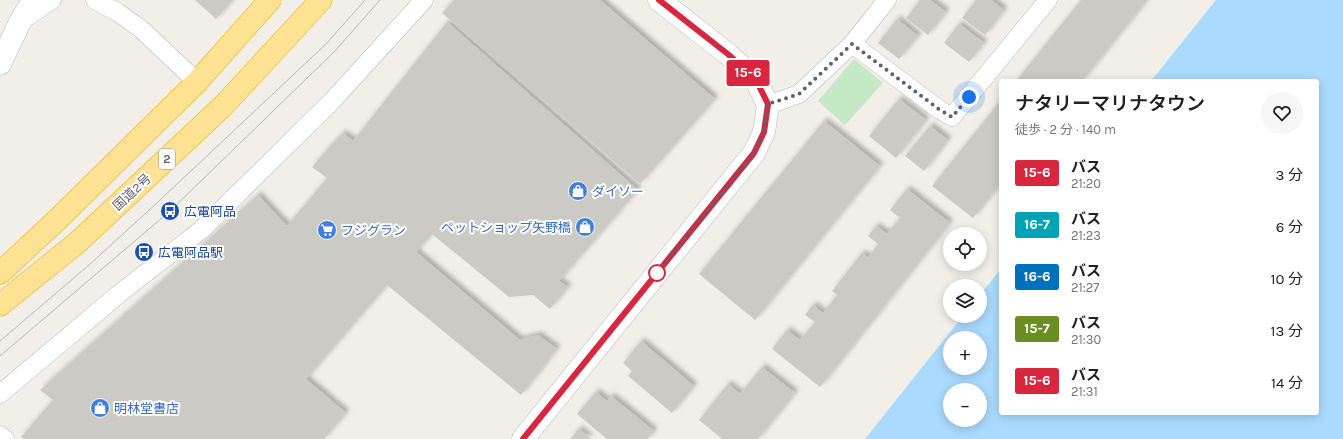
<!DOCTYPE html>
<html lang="ja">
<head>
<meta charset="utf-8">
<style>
	:root { --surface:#fff; --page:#f6f6f6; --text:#202124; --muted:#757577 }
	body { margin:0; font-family:Karla,"Noto Sans JP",sans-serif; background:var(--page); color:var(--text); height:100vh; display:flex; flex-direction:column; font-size:15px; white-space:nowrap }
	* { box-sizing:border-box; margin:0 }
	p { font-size:13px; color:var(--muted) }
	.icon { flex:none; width:22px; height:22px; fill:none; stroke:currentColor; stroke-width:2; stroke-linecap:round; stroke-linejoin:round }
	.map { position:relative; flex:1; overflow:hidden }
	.details { position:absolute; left:999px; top:79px; width:320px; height:336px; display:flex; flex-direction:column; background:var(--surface); border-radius:4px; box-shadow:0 2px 10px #0003 }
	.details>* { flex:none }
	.badge { padding:0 8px; border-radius:3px; font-size:14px; line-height:26px }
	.tools { position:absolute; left:943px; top:227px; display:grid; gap:8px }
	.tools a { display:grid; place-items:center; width:44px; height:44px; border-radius:50%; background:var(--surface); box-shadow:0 2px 10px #0003; font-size:20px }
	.you { position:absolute; width:20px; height:20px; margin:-10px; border:3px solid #fff; border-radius:50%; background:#1a73e8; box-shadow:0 0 0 6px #1a73e833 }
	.map>.badge { position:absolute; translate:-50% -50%; box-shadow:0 0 0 2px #fff }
	.round { display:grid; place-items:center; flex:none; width:42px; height:42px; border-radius:21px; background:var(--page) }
	.headline { display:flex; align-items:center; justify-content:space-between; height:68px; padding:0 16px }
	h1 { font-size:19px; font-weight:600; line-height:30px }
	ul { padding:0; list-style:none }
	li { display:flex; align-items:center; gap:12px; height:52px; padding:0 16px }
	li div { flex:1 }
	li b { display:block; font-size:15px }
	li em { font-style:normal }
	li .badge { min-width:44px; font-weight:700; text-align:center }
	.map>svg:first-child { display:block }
</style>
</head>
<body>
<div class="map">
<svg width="1343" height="439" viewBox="0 0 1343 439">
	<defs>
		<filter id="shadow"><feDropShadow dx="3.5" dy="-3.5" stdDeviation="2" flood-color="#0004"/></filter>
	</defs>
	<rect width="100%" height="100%" fill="#f1efe8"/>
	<path fill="#c5e8c5" d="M854,59l29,24 -38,42 -27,-24z"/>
	<path fill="#aadaff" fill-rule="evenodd" d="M1216,0h127v439h-478l98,-123h17v-21l21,-26v144h316v-332h-166zM950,338h30v30h-30zM950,390h30v30h-30z"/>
	<path fill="#cccac5" filter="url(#shadow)" d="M195,0h38l-17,19z
		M454,0h146l115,99 -75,85 -198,-171z
		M920,0h10l16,12 -18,23 -22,-17z
		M976,0h15l13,10 -19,25 -23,-17z
		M1081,0h66l-65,81h-66z
		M897,19l21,17 -19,23 -21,-16z
		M447,22l191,168 -79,91 9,6 -18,22 -17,-14 -24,2 -77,-63 -16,18 104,88 18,-5 19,14 -36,46 -134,-110 -81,94 40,34 -22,26h-300l-3,-2 32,-37 -13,-10 218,-195 29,31 40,-48 -15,-11 18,-21 13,-13 10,8z
		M959,24l25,19 -15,19 -25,-19z
		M899,99l27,21 -30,38 -27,-22z
		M1001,100v83l-28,35 -41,-32z
		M824,121l56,45 -125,154 -56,-46z
		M930,126l18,14 -24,31 -19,-15z
		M907,189l43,34 -130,164 -48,-38 15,-19 13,10 15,-18 -10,-7 8,-10 10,8 14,-18 -5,-4 30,-38 6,5 10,-14 -10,-8 8,-10 11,8 13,-16 -10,-8z
		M641,341l53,45 -22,27 -44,-37 4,-5 -9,-8z
		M762,367l33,26 -37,46h-36l-23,-19 29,-36 12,10z
		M596,392l11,9 4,-5 43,35 -6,8h-41l-30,-25z
		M579,429l12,10h-21z"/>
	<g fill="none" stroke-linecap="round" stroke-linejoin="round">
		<g stroke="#b5b8bc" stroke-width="19">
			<path id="street" d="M95,0l22,12 24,17 56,53
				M21,21l31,-21
				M852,44l88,66 12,7 96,-117
				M768,105l31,-11 53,-50 35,-44
				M0,394l120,-101 81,-63 131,-129 92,-101
				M0,435l5,4"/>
		</g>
		<g stroke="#b6babf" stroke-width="23">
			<path id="secondary" d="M0,64l20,-42 13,-22
				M523,439l231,-286 10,-21 4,-27 -12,-25 -27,-25 -70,-55"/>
		</g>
		<g stroke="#f9ab00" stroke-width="23">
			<path id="highway" d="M0,273l57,-53 140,-138 73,-82
				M0,305l78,-63 145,-136 98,-106"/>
		</g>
		<use href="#street" stroke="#fff" stroke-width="18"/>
		<use href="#secondary" stroke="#fff" stroke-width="22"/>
		<use href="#highway" stroke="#fde293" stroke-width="22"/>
		<path stroke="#b6b7b8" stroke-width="1" d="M0,341l89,-76 70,-64 168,-158 38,-43
			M0,356l170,-145 165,-160 45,-51"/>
	</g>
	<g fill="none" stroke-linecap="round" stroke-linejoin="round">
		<g stroke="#fff" stroke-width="9">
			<path id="line" d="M523,439l231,-286 10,-21 4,-28 -12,-24 -27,-25 -70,-55"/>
		</g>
		<use href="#line" stroke="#d7263d" stroke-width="6"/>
		<path stroke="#5f6368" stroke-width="4" stroke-dasharray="0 7.2" d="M657,273l-4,5 101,-125 10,-21 4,-28 31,-10 53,-50 88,66 12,7 17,-20"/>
	</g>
	<defs>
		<g id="shop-disc" transform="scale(1)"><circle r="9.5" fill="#3f7fe0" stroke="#fff"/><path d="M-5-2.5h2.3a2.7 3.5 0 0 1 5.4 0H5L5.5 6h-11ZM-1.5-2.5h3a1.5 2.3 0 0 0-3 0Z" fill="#fff"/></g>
		<g id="bus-disc" transform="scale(1)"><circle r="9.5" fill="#1a4fb4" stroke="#fff"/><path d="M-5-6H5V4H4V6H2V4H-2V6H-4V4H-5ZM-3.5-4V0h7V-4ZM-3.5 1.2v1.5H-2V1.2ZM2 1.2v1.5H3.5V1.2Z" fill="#fff"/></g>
		<g id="supermarket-disc" transform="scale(1)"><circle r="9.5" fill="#3f7fe0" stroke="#fff"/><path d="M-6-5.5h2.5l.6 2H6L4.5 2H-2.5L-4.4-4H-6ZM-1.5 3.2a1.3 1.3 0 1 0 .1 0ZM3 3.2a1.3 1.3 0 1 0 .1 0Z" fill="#fff"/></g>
	</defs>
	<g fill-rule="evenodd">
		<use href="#shop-disc" x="578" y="191"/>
		<use href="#bus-disc" x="170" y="211"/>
		<use href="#shop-disc" x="585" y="227"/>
		<use href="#supermarket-disc" x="327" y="230"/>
		<use href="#bus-disc" x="144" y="252"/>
		<use href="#shop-disc" x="100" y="408"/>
	</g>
	<circle fill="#fff" stroke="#d7263d" stroke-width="2" cx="657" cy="273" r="8"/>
	<g text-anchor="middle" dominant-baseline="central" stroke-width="4" stroke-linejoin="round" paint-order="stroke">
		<rect fill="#fff" stroke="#8f9295" stroke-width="1" x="159" y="149" width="16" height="20" rx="3"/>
		<g font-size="12" font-weight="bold" fill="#5f6368">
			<text x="167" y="159">2</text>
		</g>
		<g font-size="13" fill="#366cbe" stroke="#fff" text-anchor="start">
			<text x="592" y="191">ダイソー</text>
			<text x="571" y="227" text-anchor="end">ペットショップ矢野橋</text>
			<text x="341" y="230">フジグラン</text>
			<text x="114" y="408">明林堂書店</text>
		</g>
		<g font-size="13" fill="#5f6368" stroke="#fff">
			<text transform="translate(132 192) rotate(-43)">国道2号</text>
		</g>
		<g font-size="13" fill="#164399" stroke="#fff" text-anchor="start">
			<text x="184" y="211">広電阿品</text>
			<text x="158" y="252">広電阿品駅</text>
		</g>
	</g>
</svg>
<div class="tools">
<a><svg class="icon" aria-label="locate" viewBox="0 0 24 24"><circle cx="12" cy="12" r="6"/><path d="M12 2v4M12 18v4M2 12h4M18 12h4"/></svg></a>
<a><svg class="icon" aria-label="layers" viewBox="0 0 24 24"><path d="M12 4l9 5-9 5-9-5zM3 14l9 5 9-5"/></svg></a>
<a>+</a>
<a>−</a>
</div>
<div class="you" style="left:969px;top:97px"></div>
<b class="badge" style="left:748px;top:73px;background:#d7263d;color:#fff">15-6</b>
<section class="details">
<div class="headline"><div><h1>ナタリーマリナタウン</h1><p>徒歩 · 2 分 · 140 m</p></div><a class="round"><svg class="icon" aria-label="heart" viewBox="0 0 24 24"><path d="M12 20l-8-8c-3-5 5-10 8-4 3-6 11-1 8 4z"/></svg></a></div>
<ul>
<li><span class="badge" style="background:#d7263d;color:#fff">15-6</span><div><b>バス</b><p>21:20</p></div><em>3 分</em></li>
<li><span class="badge" style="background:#00a3b4;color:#fff">16-7</span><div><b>バス</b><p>21:23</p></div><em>6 分</em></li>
<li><span class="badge" style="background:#0072bc;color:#fff">16-6</span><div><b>バス</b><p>21:27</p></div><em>10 分</em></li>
<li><span class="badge" style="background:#6b8e23;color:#fff">15-7</span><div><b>バス</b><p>21:30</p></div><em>13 分</em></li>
<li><span class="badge" style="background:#d7263d;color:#fff">15-6</span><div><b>バス</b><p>21:31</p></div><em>14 分</em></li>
</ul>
</section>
</div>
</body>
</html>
